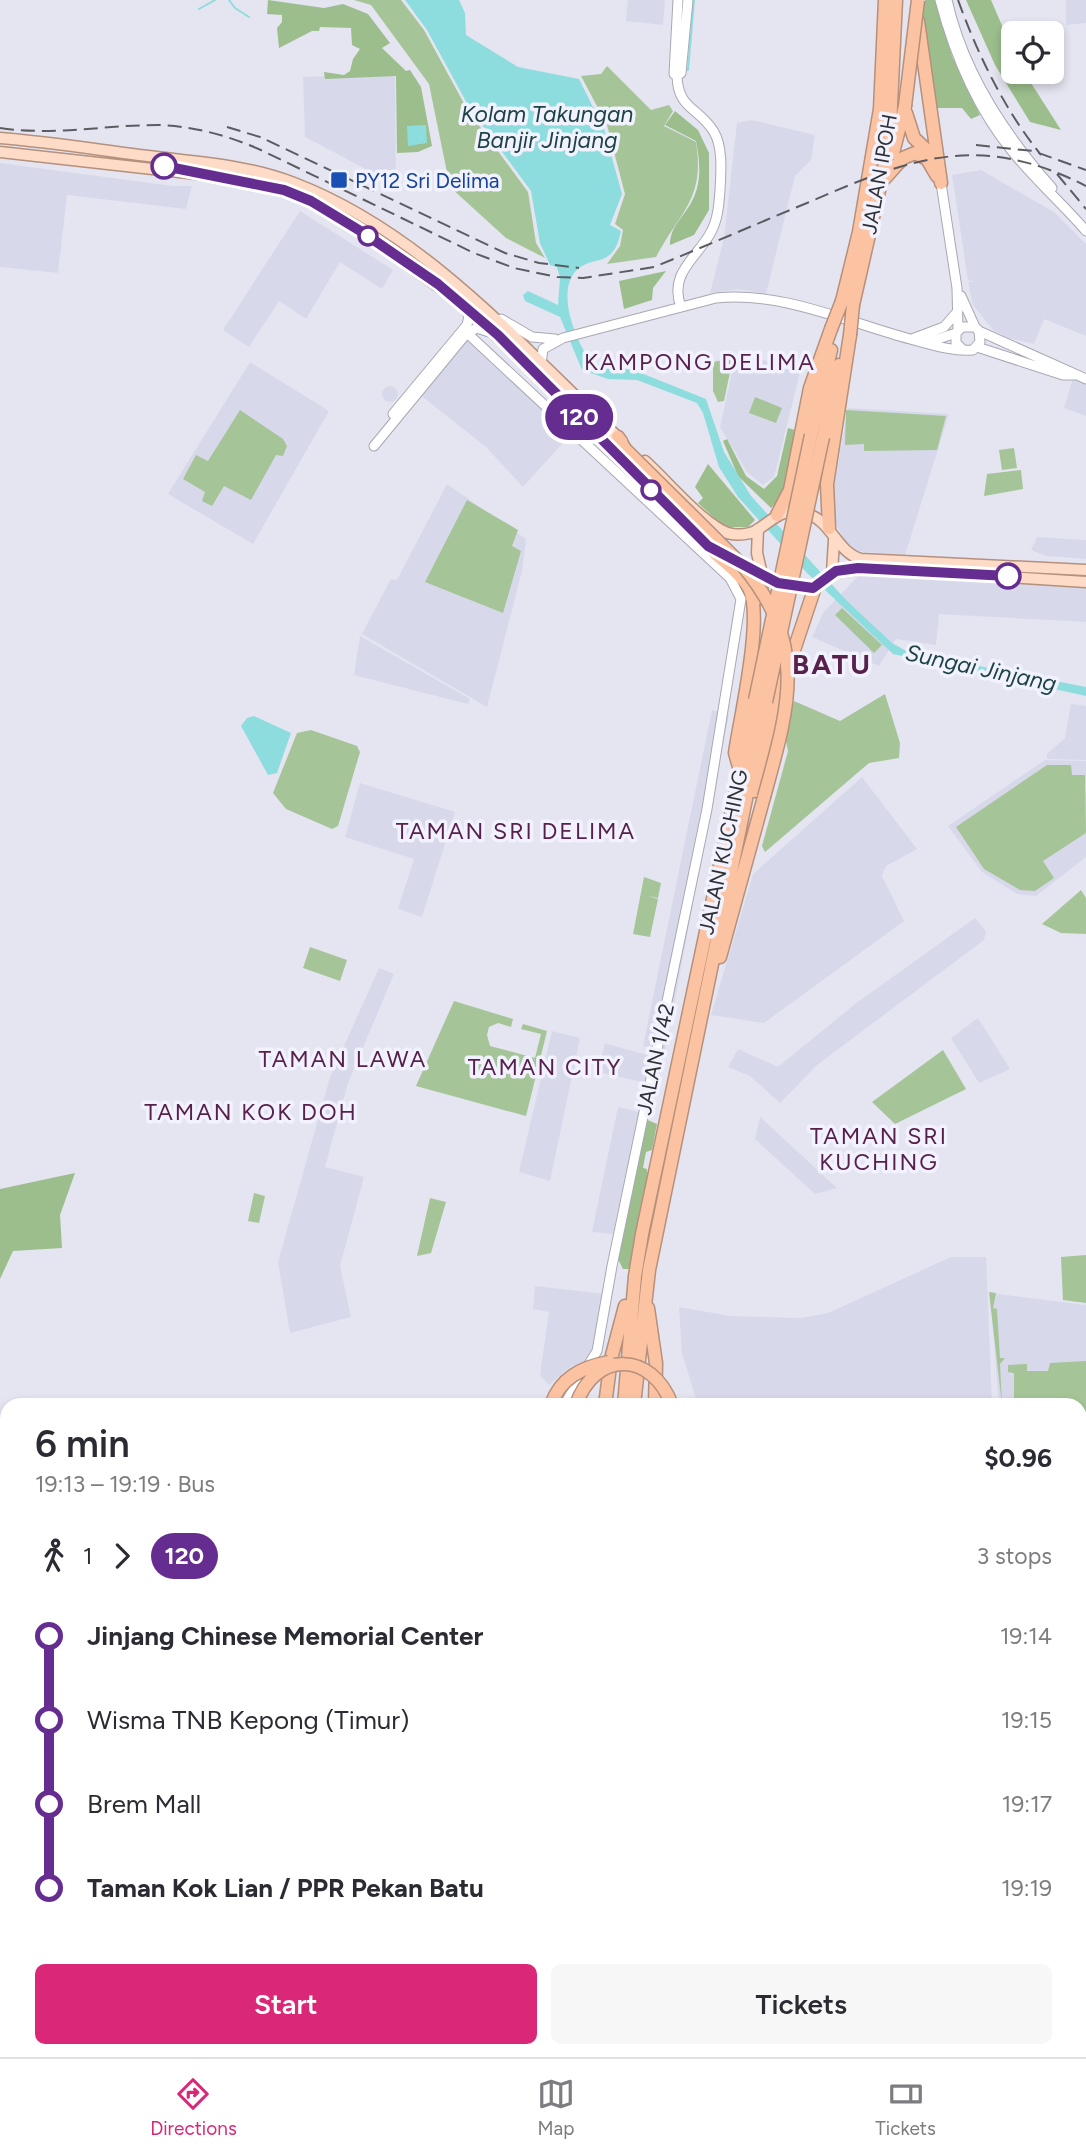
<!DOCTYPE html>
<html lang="en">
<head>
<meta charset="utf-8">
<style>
	:root { --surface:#fff; --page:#f7f7f7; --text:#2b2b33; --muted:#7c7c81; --line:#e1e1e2; --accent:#db2777 }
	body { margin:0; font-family:Figtree,sans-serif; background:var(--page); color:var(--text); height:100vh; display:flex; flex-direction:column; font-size:26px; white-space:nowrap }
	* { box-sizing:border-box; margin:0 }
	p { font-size:23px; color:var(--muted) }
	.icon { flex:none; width:38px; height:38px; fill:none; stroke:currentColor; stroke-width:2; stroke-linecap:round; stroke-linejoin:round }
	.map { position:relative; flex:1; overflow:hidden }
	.side { position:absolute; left:0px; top:1398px; width:1087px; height:660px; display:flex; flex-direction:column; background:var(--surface); border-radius:21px 21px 0 0; box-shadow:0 4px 10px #0003 }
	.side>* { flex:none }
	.badge { padding:0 14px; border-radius:23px; font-size:24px; line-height:46px }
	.controls { position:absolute; left:1001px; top:21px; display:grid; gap:14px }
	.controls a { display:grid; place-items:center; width:63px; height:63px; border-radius:10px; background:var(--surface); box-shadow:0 4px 10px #0003; font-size:35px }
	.map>.badge { position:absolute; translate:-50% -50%; box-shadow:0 0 0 4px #fff }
	.legs { display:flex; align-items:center; gap:10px; height:77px; padding:0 35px; font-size:23px }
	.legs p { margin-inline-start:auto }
	.summary { display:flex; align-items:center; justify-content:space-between; height:119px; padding:0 35px }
	h1 { font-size:38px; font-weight:600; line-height:52px }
	.primary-button { display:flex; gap:14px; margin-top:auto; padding:14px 35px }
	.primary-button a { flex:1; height:80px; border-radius:10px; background:var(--accent); color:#fff; font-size:28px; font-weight:600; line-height:80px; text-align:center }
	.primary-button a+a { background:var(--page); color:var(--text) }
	ul { padding:0 35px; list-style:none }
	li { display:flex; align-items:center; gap:24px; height:84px; font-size:26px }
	li i { display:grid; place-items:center; width:10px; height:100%; margin:0 9px; background:currentColor }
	li i::after { content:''; width:18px; height:18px; margin:-9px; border:5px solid; border-radius:50%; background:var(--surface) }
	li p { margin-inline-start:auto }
	li:first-child i { background:linear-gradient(#0000 50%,currentColor 0) }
	li:last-child i { background:linear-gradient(currentColor 50%,#0000 0) }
	.dock { display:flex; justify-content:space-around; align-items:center; height:98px; border-top:2px solid var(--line); background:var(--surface); font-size:19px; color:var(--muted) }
	.dock a { display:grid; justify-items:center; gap:4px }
	.dock .selected { color:var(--accent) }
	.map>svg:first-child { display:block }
</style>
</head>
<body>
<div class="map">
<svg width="1086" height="2057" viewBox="0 0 1086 2057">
	<rect width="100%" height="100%" fill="#e4e5f1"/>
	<path fill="#d7d9eb" d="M628,0h37l-2,25 -37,-4z
		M1066,0h20v23l-20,2z
		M395,73l1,112 -91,-48 -2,-60z
		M752,120l63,15 -4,25 -16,16 -29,118 -27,-5 -29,4 14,-55 13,-115z
		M0,163l173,23h19l-6,23 -119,-14 -9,78 -58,-6z
		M981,170l73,42 32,32v92l-42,-17 -10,25 -26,-6 -15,-8 -20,-25 -5,-23h6l-6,-2 -16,-105z
		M300,211l93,59 -11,19 -42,-27 -34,57 -27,-18 -30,46 -26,-17z
		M466,337l104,98 -47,52 -37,-40 -67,-53z
		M749,355l51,18 -26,104 -11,8 -16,-13 -27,-45 15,-69z
		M250,362l79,49 -76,133 -85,-50z
		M1073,378l13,5v33l-22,-8z
		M382 394a8 8 0 1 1 16 0a8 8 0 1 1-16 0Z
		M848,408l101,6 -44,141 -49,-4 -10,-8 -13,-24v-27z
		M447,484l79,55 -4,32 -35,136 -125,-73 29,-55 6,1z
		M1037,537l49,3v19l-40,-3 -15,-6z
		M862,572l224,14v36l-147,-8 -3,31 -40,-6 -17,27 -67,-29 11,-24z
		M360,636l110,63 -2,5 -114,-29z
		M1071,704l15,2v54l-39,-1v-5l18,-16z
		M712,710l17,4 -64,338 -22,-6z
		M1045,760l41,1v96l-50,39 -19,-2 -35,-22 -34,-46z
		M862,777l55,72 -31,17 -4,10 22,45 -140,102 -53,-8 42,-141z
		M360,783l95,29 -33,105 -24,-8 16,-50 -69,-22z
		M975,918l11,13 -2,9 -167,125 -37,38 -30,-27 -22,-9 10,-18 40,18 77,-63z
		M379,968l15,6 -46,109 -23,84 39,10 -24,89 11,51 -61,16 -12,-71 52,-185z
		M978,1018l32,51 -31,14 -28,-45z
		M552,1031l28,7 -30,143 -31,-9z
		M605,1043l48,14 -6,26 -49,-11z
		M618,1107l21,5 -26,122 -21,-2z
		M760,1117l77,71 -22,6 -60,-55z
		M951,1257h35l6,148h-294l-16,-52 -3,-46 51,9 71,2 27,-5z
		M535,1286l69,8 -8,52 -8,15 -18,6 -21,18 -9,-10 9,-63 -16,-3z
		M990,1293l96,12v174h-6v-74h-81z
		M7,1754v96l-7,-5v-89z
		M1080,1827l6,1v229h-308l-2,-6h304z
		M644,2051h38l4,3 -3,3h-43z"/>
	<path fill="#a5c497" d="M354,0h47l23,30 43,79 61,83 8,51 9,15 -39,-20 -56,-51 -21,-103 -58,-79z
		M607,66l44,44 18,-5 4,6 -9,15 32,16c9,57 -15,68 -40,115l-49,7 13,-18 3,-16 -8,-6 10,-30 -18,-69 -26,-49 20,-2z
		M733,358l-9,43 -6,1 -5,-11v-29z
		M755,397l27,11 -6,15 -27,-10z
		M240,410l43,29 4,7 -4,10 -7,-1 -25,45 -27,-14 -12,20 -10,-5 3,-9 -22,-13 13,-24 12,6z
		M846,410l100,6 -9,34 -73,1v-7l-19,1z
		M1014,448l3,20 -15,2 -3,-20z
		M1021,470l2,19 -39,7 3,-22z
		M467,500l51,30 -6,16 9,5 -18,62 -78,-31z
		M842,608l40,37 -8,8 -39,-38z
		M885,694l15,49 -1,15 -30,5 -104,89 -3,-6 26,-95 -3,-15 9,-35 46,20z
		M311,730l46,16 3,6 -22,74 -6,3 -46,-20 -13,-16 24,-60z
		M1047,765h24l1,10h13l1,58 -43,28 11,17 -19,13 -15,-1 -36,-21 -28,-42z
		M644,877l17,6 -3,15 -10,-2 10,3 -8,38 -17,-3z
		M1081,890l5,8v36l-25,-1 -19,-9z
		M310,947l37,13 -7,21 -37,-13z
		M454,1001l59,18 -2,8 -13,-4 -9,4 -2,8 3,11 45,12 6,-24 -20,-5 2,-5 24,7 -21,85 -110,-30z
		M943,1050l23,39 -71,35 -23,-22z
		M254,1193l11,3 -6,27 -11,-2z
		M430,1198l16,4 -15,51 -14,3z
		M1086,1255v48l-23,-3 -2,-43z
		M989,1292l7,1 -3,15 4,1 3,49h5l-5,6 2,41z
		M1086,1361v117h-6v-73h-66v-32l-6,-1v-7l19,-1v7h21l2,-8z
		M114,2051h75l9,6h-85z"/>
	<path fill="#9cbe8d" d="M268,0l56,8 19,-4 25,10 22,29 -8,5 24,23 4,-1 11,17 11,59 -14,6 -21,1 -1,-77 -71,3 -1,-7 20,3 6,-4 3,-12 7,-10 -8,-4 -1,-17 -31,-1 -1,4h-7l-33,17 -2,-20 5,-6v-7l-15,-1z
		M925,0h11l16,56 28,59 -9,4 -9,-11h-26l-14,-97z
		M966,0h25l22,51v21h11l37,58 -31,-8 -35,-57z
		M675,111l23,19 11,23v57l-15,25 -24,10c0,-19 14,-28 22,-44 10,-19 8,-40 4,-60l-31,-16z
		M666,271l-13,17 -1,12 -28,9 -5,-28z
		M788,428l7,2 -12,66 -12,12 -33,-32 -15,-35 4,-2 19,37 18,13 13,-13z
		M708,464l47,56 -7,7h-24l-26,-24 5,-5 -8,-11z
		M645,1119l12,5 -5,26 -6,2 -3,16 4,1 1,13 -19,87h-6l-6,-12z
		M75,1173l-15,42 2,33 -49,3 -13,28v-90z
		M7,1926v59l-7,-13 4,-16 -4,-4v-23z"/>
	<path fill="#8ddddf" d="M405,0h54l6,13 1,22 52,32 61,12 25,50 18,65 -12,31 11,6c-8,40 -29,22 -46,41 -19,22 2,72 17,91l39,6 75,30 18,53 27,44 96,105 45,42 16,9 178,35v9l-193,-42 -86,-81 -69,-76 -19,-30 -16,-54 -6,-10 -60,-23 -29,-1 -26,-9 -22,-53 -35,-16 -2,-6 5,-4 30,14 2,-27 -3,-11 -7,-2 -10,-22 -9,-52 -62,-84 -42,-77z
		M426,125l1,18 -19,3 -1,-20z
		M254,716l37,17 -14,40 -9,2 -27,-49 6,-8z
		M0,1651l7,11v72l-7,2z"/>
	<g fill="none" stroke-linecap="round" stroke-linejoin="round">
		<path stroke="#8ddddf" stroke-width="2" d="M229,0l6,8 14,9
			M199,9l16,-9
			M688,70l6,-70
			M1080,1732l6,-2"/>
		<path stroke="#8ddddf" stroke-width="10" d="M0,1923l7,-2"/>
		<g stroke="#a8a8b3" stroke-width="11">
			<path id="secondary" d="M678,0l-4,74 3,2c1,34 22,31 37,56 9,15 7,40 6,58 -1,14 -2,29 -9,42 -13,25 -43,41 -30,75
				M940,0c14,53 37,108 72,151 23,29 50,52 74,80
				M947,0c16,72 57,134 105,188
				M677,76l4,-3 7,-73
				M941,183l16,105 1,42
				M961,296l14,31
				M501,319l31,18 23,2
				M979,331l107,48
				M467,333l263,245 11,21 -34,210 -95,457 -15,85 -33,54
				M912,339l32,-12 14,-16
				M929,342l27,-9
				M977,347l86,28h12
				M541,364l2,-15 20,-11 153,-40c65,-7 131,24 194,41 19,5 43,13 63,11l7,-8 -1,-11 -4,-4h-13l-6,6v10l7,7
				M393,414l74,-89 2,-9 -4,-7
				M374,446l93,-113 10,-5 12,4
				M0,1553l7,13
				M0,1569l7,14
				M0,2011l7,-2
				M0,2028l7,-4
				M558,2051l9,6
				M578,2051l8,6"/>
		</g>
		<g stroke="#b5907c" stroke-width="13">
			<path id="primary" d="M0,138c50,4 99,12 148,18 49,6 100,9 146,27 131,50 229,165 328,258
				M0,152l233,26 51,12 27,11 51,31 98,70 68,63 147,149 40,36
				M645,461c23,21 50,54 76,69 9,6 26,6 36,0 16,-10 25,-23 48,-17 27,7 31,39 56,46l225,11
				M758,529l-1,24 5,21
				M739,563l46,22 28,3 19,-15 2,-33
				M832,573l35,-5 219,14"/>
		</g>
		<g stroke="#b5907c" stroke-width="15">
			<path id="highway" d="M918,21l23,162
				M906,113l8,25 21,20
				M893,153l12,-47
				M885,178l18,-20 12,-5 12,6 10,17
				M842,301l17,-69 21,-123 5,-109
				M853,305l36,-158 7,-147
				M811,435l20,-85
				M618,437l7,12
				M823,437l16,-72
				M777,515l13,-25 20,-102 21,-59
				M829,528l-2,-44 23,-149
				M708,546c13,15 32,25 41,42 15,29 -9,130 -14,165l4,14
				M761,598l1,-24
				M754,791l29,-108 32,-96
				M720,957l44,-160
				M648,1308l8,55 -1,42
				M605,1405l6,-46 14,-53
				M624,1405l11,-129 7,-42 113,-534
				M634,1405l15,-135 117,-568
				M1080,1486h6
				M1080,1497l6,-1
				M1080,1509h6
				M1080,1533h6
				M1080,1568l6,-2
				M0,1854l7,5
				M0,1871l7,6
				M746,2051l2,6
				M757,2051l2,6
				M62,2057l2,-6
				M72,2057l2,-6
				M88,2057l2,-6
				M101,2057l1,-6"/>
		</g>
		<use href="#secondary" stroke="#fff" stroke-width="9"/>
		<use href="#primary" stroke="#fddbc7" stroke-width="10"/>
		<use href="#highway" stroke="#fcc3a2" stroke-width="12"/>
		<path stroke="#5b5b61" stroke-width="2" stroke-dasharray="14 7" stroke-linecap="butt" d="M958,0c20,55 46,109 83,155
			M227,127l33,10 245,116 34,10 40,5
			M0,128c53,8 105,-3 158,-3 36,1 72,11 105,26l211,102 40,15 43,9 26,1 71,-11c52,-21 102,-43 153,-64 104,-45 171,-72 279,-17
			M976,145l57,6 53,19
			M1057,174l29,35
			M0,1891l7,5
			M222,2051l9,6"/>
		<g stroke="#b5907c" stroke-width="15" stroke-linecap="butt">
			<path id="highway-bridge" d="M905,106l13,-106
				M831,329l11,-28
				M850,335l3,-30
				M625,449l118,117c66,80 46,140 21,231
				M755,700l56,-265
				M766,702l57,-265
				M551,1405c9,-27 31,-38 58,-43
				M576,1405c19,-55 76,-54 96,0"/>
		</g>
		<use href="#highway-bridge" stroke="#fcc3a2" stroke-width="12"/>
	</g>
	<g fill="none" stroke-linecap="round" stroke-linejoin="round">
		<g stroke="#fff" stroke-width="16">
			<path id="line-1" d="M164,166l120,24 27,11 51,31 76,52 60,51 210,211 70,37 35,5 23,-17 22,-3 150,8"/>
		</g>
		<use href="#line-1" stroke="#662d91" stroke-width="10"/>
	</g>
	<g fill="#fff" stroke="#662d91" stroke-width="3.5">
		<circle cx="164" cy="166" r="12"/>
		<circle cx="368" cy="236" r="9"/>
		<circle cx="651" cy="490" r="9"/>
		<circle cx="1008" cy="576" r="12"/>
	</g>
	<rect fill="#1a4fb4" stroke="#f1f2fe" stroke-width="2.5" x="330" y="171" width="18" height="18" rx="3.5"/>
	<g text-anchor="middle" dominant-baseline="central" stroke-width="7" stroke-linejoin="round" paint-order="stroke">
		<g font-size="21" fill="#303034" stroke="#f1f2fe">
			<text transform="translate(879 174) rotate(-80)">JALAN IPOH</text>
			<text transform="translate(723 852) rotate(-78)">JALAN KUCHING</text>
			<text transform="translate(655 1059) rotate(-78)">JALAN 1/42</text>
		</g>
		<g font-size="21" fill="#164399" stroke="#f1f2fe" text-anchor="start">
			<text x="355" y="180">PY12 Sri Delima</text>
		</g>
		<g font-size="23" font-style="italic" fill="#1d4344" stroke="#f1f2fe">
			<text x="547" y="114">Kolam Takungan<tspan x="547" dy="26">Banjir Jinjang</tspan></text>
			<text transform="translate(981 668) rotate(12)">Sungai Jinjang</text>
		</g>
		<g font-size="23" letter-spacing="2" fill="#58214c" stroke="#f1f2fe">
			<text x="700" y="362">KAMPONG DELIMA</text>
			<text x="516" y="831">TAMAN SRI DELIMA</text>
			<text x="343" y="1059">TAMAN LAWA</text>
			<text x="545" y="1067">TAMAN CITY</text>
			<text x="251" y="1112">TAMAN KOK DOH</text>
			<text x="879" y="1136">TAMAN SRI<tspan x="879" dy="26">KUCHING</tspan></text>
		</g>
		<g font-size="28" font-weight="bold" letter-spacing="2" fill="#58214c" stroke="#f1f2fe">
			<text x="832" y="664">BATU</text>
		</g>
	</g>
</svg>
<div class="controls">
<a><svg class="icon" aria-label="locate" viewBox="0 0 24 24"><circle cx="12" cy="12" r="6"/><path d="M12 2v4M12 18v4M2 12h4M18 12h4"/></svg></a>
</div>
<b class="badge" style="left:579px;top:417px;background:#662d91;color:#fff">120</b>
<section class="side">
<div class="summary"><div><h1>6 min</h1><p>19:13 – 19:19 · Bus</p></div><b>$0.96</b></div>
<div class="legs"><svg class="icon" aria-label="walk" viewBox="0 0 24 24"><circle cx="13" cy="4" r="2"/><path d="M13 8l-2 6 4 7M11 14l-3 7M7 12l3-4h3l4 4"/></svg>1<svg class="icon" aria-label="forward" viewBox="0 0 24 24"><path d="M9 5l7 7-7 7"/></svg><b class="badge" style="background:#662d91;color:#fff">120</b><p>3 stops</p></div>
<ul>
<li><i style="color:#662d91"></i><b>Jinjang Chinese Memorial Center</b><p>19:14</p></li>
<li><i style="color:#662d91"></i><span>Wisma TNB Kepong (Timur)</span><p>19:15</p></li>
<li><i style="color:#662d91"></i><span>Brem Mall</span><p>19:17</p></li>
<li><i style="color:#662d91"></i><b>Taman Kok Lian / PPR Pekan Batu</b><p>19:19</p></li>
</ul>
<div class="primary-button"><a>Start</a><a>Tickets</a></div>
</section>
</div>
<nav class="dock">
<a class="selected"><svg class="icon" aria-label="directions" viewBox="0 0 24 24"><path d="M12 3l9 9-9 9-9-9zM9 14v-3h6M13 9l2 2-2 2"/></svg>Directions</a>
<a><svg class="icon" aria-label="map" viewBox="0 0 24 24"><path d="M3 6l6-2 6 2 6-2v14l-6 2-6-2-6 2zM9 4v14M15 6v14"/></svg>Map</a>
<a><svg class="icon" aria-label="tickets" viewBox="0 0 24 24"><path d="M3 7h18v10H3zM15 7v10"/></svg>Tickets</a>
</nav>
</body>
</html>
